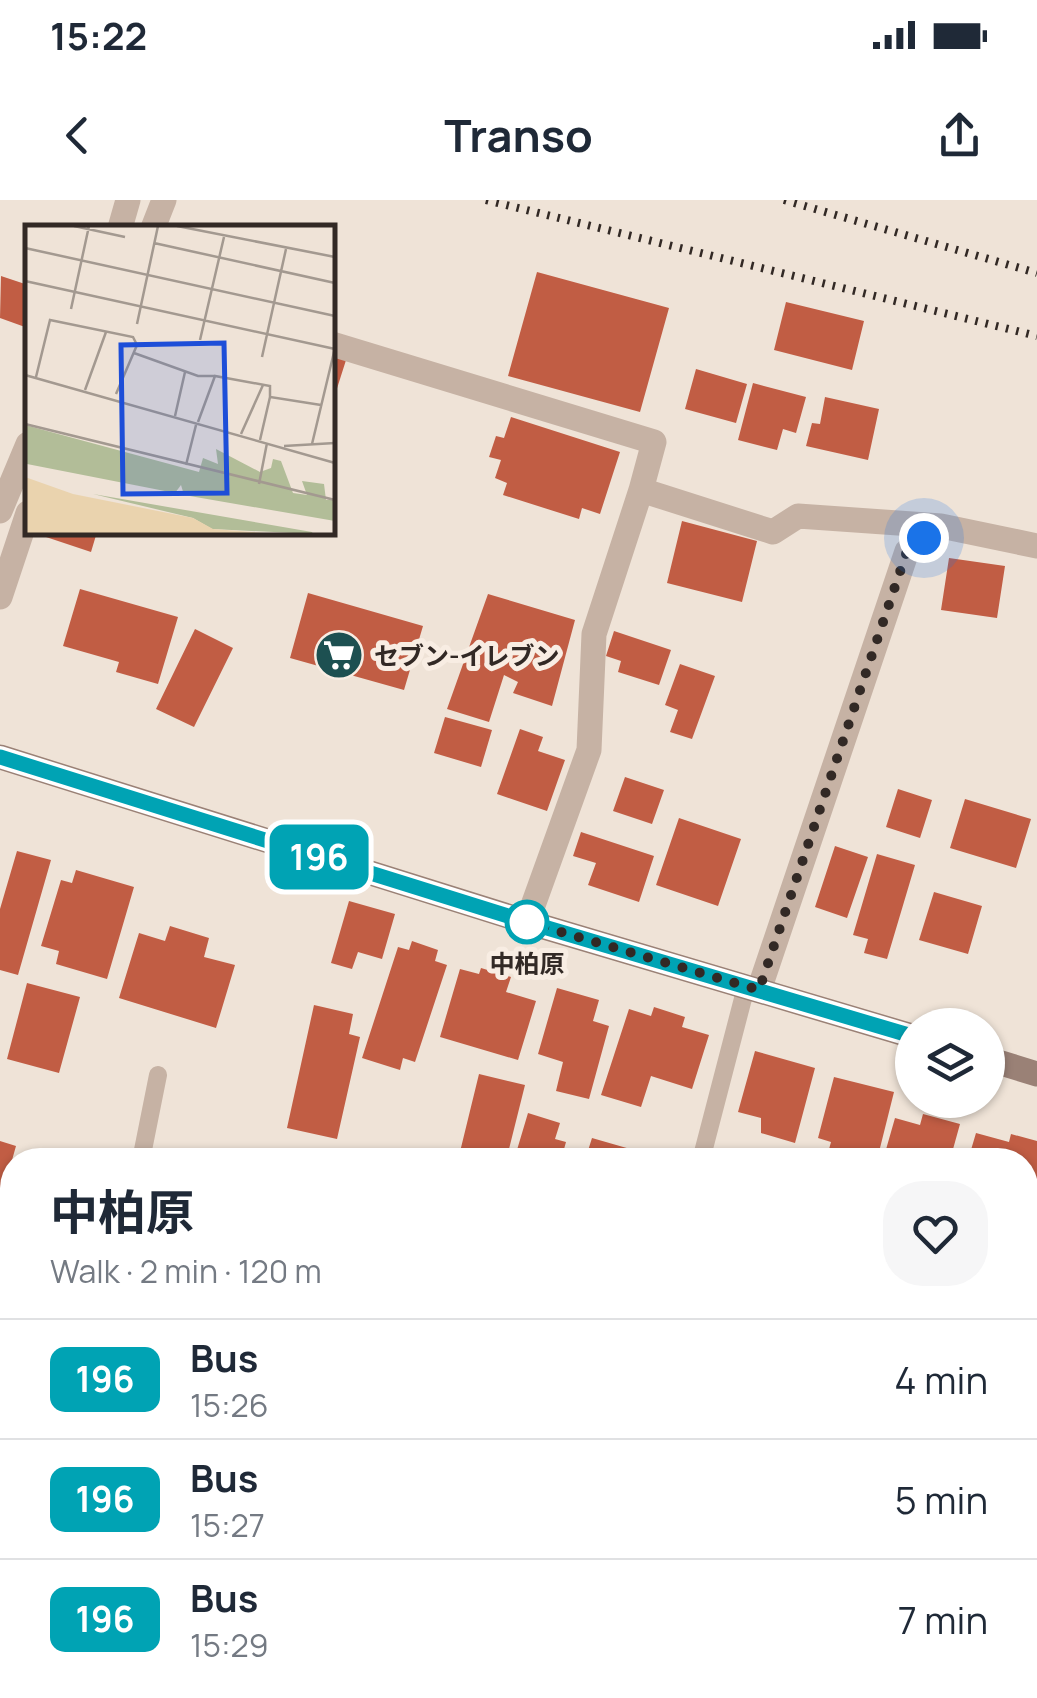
<!DOCTYPE html>
<html lang="en">
<head>
<meta charset="utf-8">
<style>
	:root { --surface:#fff; --page:#f6f6f7; --text:#1f2937; --muted:#747a83; --line:#e0e1e3 }
	body { margin:0; font-family:Manrope,"Noto Sans JP",sans-serif; background:var(--page); color:var(--text); height:100vh; display:flex; flex-direction:column; font-size:38px; white-space:nowrap }
	* { box-sizing:border-box; margin:0 }
	p { font-size:32px; color:var(--muted) }
	.icon { flex:none; width:55px; height:55px; fill:none; stroke:currentColor; stroke-width:2; stroke-linecap:round; stroke-linejoin:round }
	.map { position:relative; flex:1; overflow:hidden }
	.details { position:absolute; left:0px; top:948px; width:1038px; height:552px; display:flex; flex-direction:column; background:var(--surface); border-radius:40px 40px 0 0; box-shadow:0 2px 8px #0004 }
	.details>* { flex:none }
	.badge { padding:0 20px; border-radius:15px; font-size:35px; line-height:65px }
	.fabs { position:absolute; left:895px; top:808px; display:grid; gap:20px }
	.fabs a { display:grid; place-items:center; width:110px; height:110px; border-radius:50%; background:var(--surface); box-shadow:0 2px 8px #0004; font-size:50px }
	.you { position:absolute; width:50px; height:50px; margin:-25px; border:8px solid #fff; border-radius:50%; background:#1a73e8; box-shadow:0 0 0 15px #1a73e833 }
	.map>.badge { position:absolute; translate:-50% -50%; box-shadow:0 0 0 5px #fff }
	.round { display:grid; place-items:center; flex:none; width:105px; height:105px; border-radius:40px; background:var(--page) }
	.headline { display:flex; align-items:center; justify-content:space-between; height:170px; padding:0 50px }
	h1 { font-size:48px; font-weight:700; line-height:75px }
	ul { padding:0; list-style:none }
	li { display:flex; align-items:center; gap:30px; height:120px; padding:0 50px; border-top:2px solid var(--line) }
	li div { flex:1 }
	li b { display:block; font-size:38px }
	li em { font-style:normal }
	li .badge { min-width:110px; font-weight:700; text-align:center }
	.status { display:flex; justify-content:space-between; align-items:center; height:70px; padding:0 50px; background:var(--surface); direction:ltr }
	.status svg { height:28px; fill:currentColor }
	header { display:flex; justify-content:space-between; align-items:center; height:130px; padding:0 50px; background:var(--surface); font-size:45px; font-weight:700 }
	.map>svg:first-child { display:block }
</style>
</head>
<body>
<div class="status"><b>15:22</b><svg viewBox="0 0 49 12"><path d="M0 12V9h3v3zM5 12V6h3v6zM10 12V3h3v9zM15 12V0h3v12zM26 1h20v11H26zM47 4h2v5h-2z"/></svg></div>
<header><svg class="icon" aria-label="back" viewBox="0 0 24 24"><path d="M15 5l-7 7 7 7"/></svg>Transo<svg class="icon" aria-label="share" viewBox="0 0 24 24"><path d="M12 15V3M7 8l5-5 5 5M5 13v7h14v-7"/></svg></header>
<div class="map">
<svg width="1037" height="1498" viewBox="0 0 1037 1498">
	<rect width="100%" height="100%" fill="#efe3d7"/>
	<path fill="#b2bd98" d="M0,1069l12,3v291l-12,-3z
		M1025,1076l12,3v419h-434l-1,-10h423z"/>
	<path fill="#c15d44" d="M537,72l132,36 -29,104 -132,-36z
		M1,76l27,9 -3,42 -25,-9z
		M786,102l78,19 -12,49 -78,-20z
		M332,153l15,4 -14,44h-1z
		M696,169l51,15 -11,39 -51,-14z
		M753,183l53,14 -10,36 -13,-4 -6,21 -39,-10z
		M825,197l54,12 -11,51 -62,-14 6,-23 8,1z
		M511,217l109,35 -20,62 -18,-6 -3,11 -76,-24 4,-12 -12,-5 6,-18 -12,-3 7,-21 8,2z
		M682,321l75,20 -15,61 -75,-19z
		M48,332h49l-6,20 -45,-15z
		M949,358l56,8 -8,52 -56,-8z
		M80,389l98,28 -20,67 -42,-12 3,-10 -56,-16z
		M308,393l115,33 -19,64 -114,-32z
		M488,394l87,26 -23,86 -39,-13 5,-11 -14,-7 -15,47 -42,-13z
		M195,429l38,19 -39,79 -38,-18z
		M614,431l57,19 -12,35 -41,-13 3,-11 -15,-5z
		M680,464l35,12 -23,63 -22,-7 8,-22 -13,-5z
		M445,517l47,13 -11,37 -47,-14z
		M520,529l23,8 -5,14 27,9 -18,51 -50,-17z
		M625,577l39,13 -12,34 -39,-13z
		M898,589l34,11 -12,38 -34,-11z
		M965,599l66,20 -15,49 -66,-20z
		M679,618l62,21 -23,67 -62,-21z
		M581,632l73,24 -15,46 -51,-17 8,-22 -23,-7z
		M835,646l33,11 -21,61 -32,-11z
		M17,651l34,9 -33,115 -18,-5v-61z
		M877,654l38,11 -28,94 -23,-6 4,-14 -15,-4z
		M76,670l58,17 -27,92 -51,-15 3,-13 -18,-5 20,-66 11,3z
		M934,692l48,14 -14,48 -49,-14z
		M349,701l46,13 -13,45 -24,-7 -6,17 -21,-6z
		M170,726l39,12 -5,19 31,8 -19,63 -97,-30 20,-65 26,8z
		M412,741l26,9 -3,11 12,4 -32,97 -12,-4 -3,12 -38,-12 36,-111 11,3z
		M481,768l30,9 -5,15 30,9 -18,59 -78,-23 20,-68 19,5z
		M27,783l53,14 -21,76 -52,-14z
		M557,788l42,12 -6,21 16,5 -20,73 -33,-8 7,-29 -25,-8z
		M314,805l39,9 -4,20 11,3 -23,102 -50,-11z
		M654,807l31,10 -3,10 27,8 -17,54 -41,-13 -10,31 -40,-12 28,-86 22,7z
		M755,851l60,17 -20,75 -34,-10v-15l-23,-6z
		M479,874l46,11 -17,68 -9,-2 -2,9h-39z
		M834,877l60,15 -17,68h-51l5,-18 -13,-4z
		M528,913l32,10 -5,16 11,3 -5,18h-47z
		M923,914l37,10 -10,36h-67l12,-42 25,7z
		M976,933l33,9 2,-8 26,7v83l-12,-3v-61h-57z
		M592,938l52,15 -2,7h-57z
		M0,941l16,5 -11,39 7,2v41l-12,-3z"/>
	<g fill="none" stroke-linecap="round" stroke-linejoin="round">
		<path stroke="#b29c8e" stroke-width="6" stroke-dasharray="5 5" stroke-linecap="butt" d="M0,1239l12,6
			M0,1455l12,3
			M1025,1456l12,3
			M142,1488l46,10
			M568,1498l2,-10"/>
		<path stroke="#c6b2a4" stroke-width="18" d="M141,960l17,-85
			M701,960l45,-173
			M0,1044l12,4
			M1025,1333l12,4"/>
		<path stroke="#c6b2a4" stroke-width="25" d="M153,28l11,-28
			M332,144l322,98 -13,48 132,42 25,-16 143,10
			M0,397l28,-84
			M527,722l62,-172 5,-116 47,-144
			M759,790l148,-439 34,-25 96,20"/>
		<path stroke="#c6b2a4" stroke-width="25" d="M120,28l8,-28
			M0,311l28,-67"/>
		<path stroke="#9a8176" stroke-width="25" d="M0,557l527,165 385,114
			M988,859l49,15"/>
		<path stroke="#322925" stroke-width="8" stroke-dasharray="2.5 8" stroke-linecap="butt" d="M486,0l551,136
			M784,0l253,73"/>
	</g>
	<g fill="none" stroke-linecap="round" stroke-linejoin="round">
		<g stroke="#fff" stroke-width="22">
			<path id="line" d="M0,557l527,165 385,114"/>
		</g>
		<use href="#line" stroke="#00a3b4" stroke-width="15"/>
		<path stroke="#322925" stroke-width="10" stroke-dasharray="0 18" d="M527,722l232,68 148,-439 17,-13"/>
	</g>
	<defs>
		<g id="supermarket-disc" transform="scale(2.5)"><circle r="9.5" fill="#1d5051" stroke="#f8ede3"/><path d="M-6-5.5h2.5l.6 2H6L4.5 2H-2.5L-4.4-4H-6ZM-1.5 3.2a1.3 1.3 0 1 0 .1 0ZM3 3.2a1.3 1.3 0 1 0 .1 0Z" fill="#fff"/></g>
	</defs>
	<g fill-rule="evenodd">
		<use href="#supermarket-disc" x="339" y="455"/>
	</g>
	<circle fill="#fff" stroke="#00a3b4" stroke-width="5" cx="527" cy="722" r="20"/>
	<g text-anchor="middle" dominant-baseline="central" stroke-width="10" stroke-linejoin="round" paint-order="stroke">
		<g font-size="25" font-weight="bold" fill="#322925" stroke="#f8ede3" text-anchor="start">
			<text x="374" y="455">セブン-イレブン</text>
		</g>
		<g font-size="25" font-weight="bold" fill="#322925" stroke="#f8ede3">
			<text x="527" y="763">中柏原</text>
		</g>
	</g>
	<g transform="translate(25 25)">
		<rect width="310" height="310" fill="#efe3d7"/>
		<path d="M0,200l174,47 4,-14 15,6 -2,-15 44,23 11,-4 2,-9 8,2 12,32 14,2 -5,-14 22,3 2,16 9,-1v22l-151,-26 -3,-10 -6,8 -148,-29zM68,269l219,38 1,2 -101,-5 -19,-11z" fill="#b2bd98"/>
		<path d="M0,252l48,17 120,24 20,11 64,5h-252z" fill="#ead3ae"/>
		<path fill="none" stroke="#a39990" stroke-width="2.5" d="M49,1l51,11M152,1l158,31M129,18l181,40M0,23l310,68M0,56l310,68M46,84l18,-83M112,99l21,-98M175,115l24,-103M109,128l64,23h17M237,132l24,-108M0,150l310,88M11,152l14,-57 83,17 4,8 -21,49M60,165l21,-58M150,191l10,-44M173,197l17,-46 55,10v11l51,8M0,199l310,76M216,209l22,-49M235,215l10,-43M287,219l23,-96M259,221l51,-3M161,240l10,-40M234,259l8,-41"/>
		<path fill="#1d4ed8" fill-opacity="0.15" stroke="#1d4ed8" stroke-width="5" d="M199,118l3,150 -104,1 -2,-149z"/>
		<rect width="310" height="310" fill="none" stroke="#322925" stroke-width="5"/>
	</g>
</svg>
<div class="fabs">
<a><svg class="icon" aria-label="layers" viewBox="0 0 24 24"><path d="M12 4l9 5-9 5-9-5zM3 14l9 5 9-5"/></svg></a>
</div>
<div class="you" style="left:924px;top:338px"></div>
<b class="badge" style="left:319px;top:657px;background:#00a3b4;color:#fff">196</b>
<section class="details">
<div class="headline"><div><h1>中柏原</h1><p>Walk · 2 min · 120 m</p></div><a class="round"><svg class="icon" aria-label="heart" viewBox="0 0 24 24"><path d="M12 20l-8-8c-3-5 5-10 8-4 3-6 11-1 8 4z"/></svg></a></div>
<ul>
<li><span class="badge" style="background:#00a3b4;color:#fff">196</span><div><b>Bus</b><p>15:26</p></div><em>4 min</em></li>
<li><span class="badge" style="background:#00a3b4;color:#fff">196</span><div><b>Bus</b><p>15:27</p></div><em>5 min</em></li>
<li><span class="badge" style="background:#00a3b4;color:#fff">196</span><div><b>Bus</b><p>15:29</p></div><em>7 min</em></li>
</ul>
</section>
</div>
</body>
</html>
